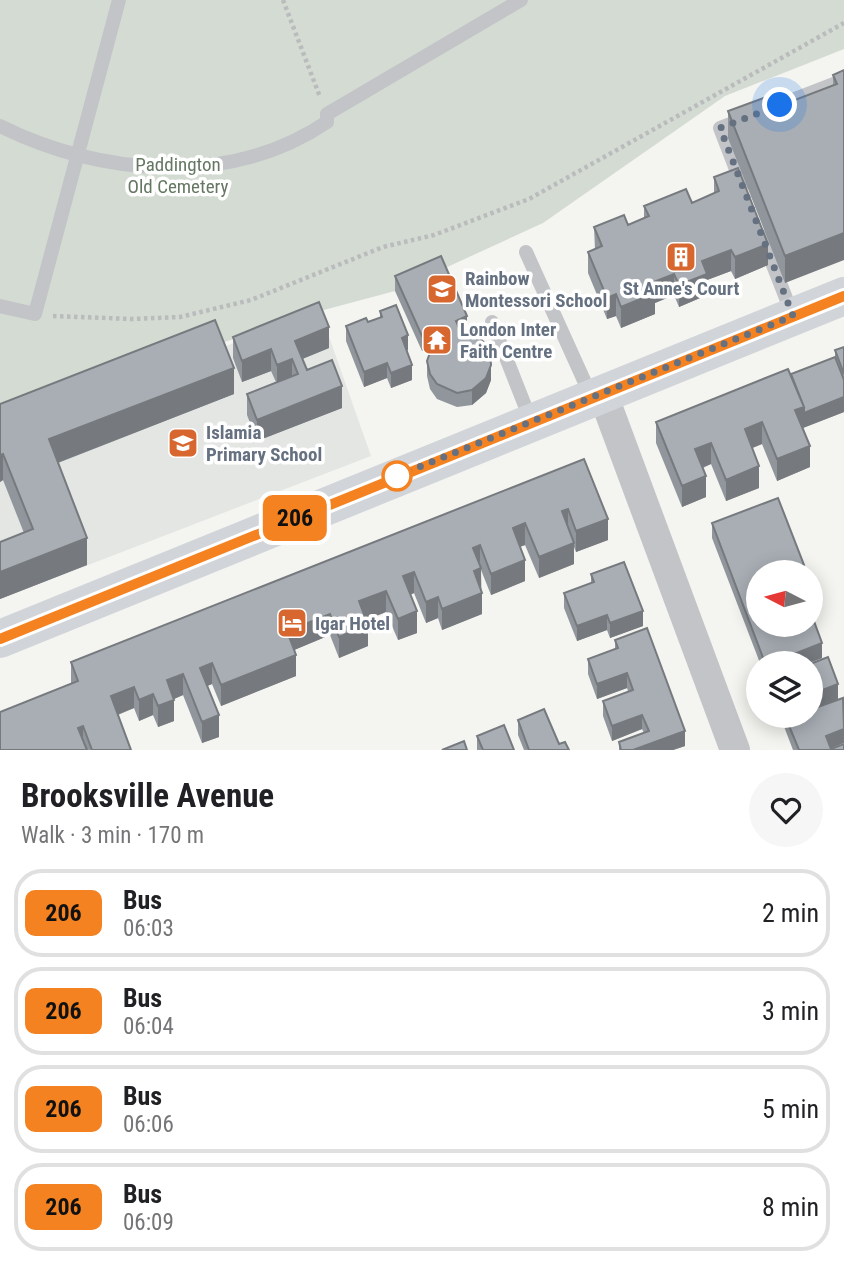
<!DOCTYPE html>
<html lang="en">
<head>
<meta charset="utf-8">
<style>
	:root { --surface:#fff; --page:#f6f6f6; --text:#202124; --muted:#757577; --line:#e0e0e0 }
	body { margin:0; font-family:"Roboto Condensed",sans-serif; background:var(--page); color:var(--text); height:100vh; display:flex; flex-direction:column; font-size:26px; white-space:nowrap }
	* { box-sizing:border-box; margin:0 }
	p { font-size:23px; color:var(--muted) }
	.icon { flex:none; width:38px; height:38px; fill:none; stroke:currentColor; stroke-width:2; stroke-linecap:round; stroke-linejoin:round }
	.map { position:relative; height:750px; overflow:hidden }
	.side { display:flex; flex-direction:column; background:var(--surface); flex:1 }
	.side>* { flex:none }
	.badge { padding:0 14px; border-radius:10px; font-size:24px; line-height:46px }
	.needle { width:46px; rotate:276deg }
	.tools { position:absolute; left:746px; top:560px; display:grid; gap:14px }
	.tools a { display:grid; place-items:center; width:77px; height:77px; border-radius:50%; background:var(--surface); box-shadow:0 4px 18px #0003; font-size:35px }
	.you { position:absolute; width:35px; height:35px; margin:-18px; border:5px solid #fff; border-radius:50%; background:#1a73e8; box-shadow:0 0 0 10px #1a73e833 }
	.map>.badge { position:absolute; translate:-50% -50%; box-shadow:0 0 0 4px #fff }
	.round { display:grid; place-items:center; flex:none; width:74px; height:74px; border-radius:37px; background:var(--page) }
	.overview { display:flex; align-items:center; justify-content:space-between; height:119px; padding:0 21px }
	h1 { font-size:33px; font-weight:700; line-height:52px }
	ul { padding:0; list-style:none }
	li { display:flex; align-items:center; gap:21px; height:88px; margin:0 14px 10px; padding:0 7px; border:4px solid var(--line); border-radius:28px }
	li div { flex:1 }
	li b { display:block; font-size:26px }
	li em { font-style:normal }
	li .badge { min-width:77px; font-weight:700; text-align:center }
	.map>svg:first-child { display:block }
</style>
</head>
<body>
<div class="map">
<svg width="844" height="750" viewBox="0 0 844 750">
	<rect width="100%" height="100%" fill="#f4f4f0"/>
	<path fill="#e4e6e4" d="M320,311l51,145 -371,143v-169z"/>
	<path fill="#d4dbd2" d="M0,0h844v49l-119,47 -182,127 -148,68 -75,20 -320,104z"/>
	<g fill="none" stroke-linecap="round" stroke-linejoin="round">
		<path stroke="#b9bbbd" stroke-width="4.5" stroke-dasharray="3.5 3.5" stroke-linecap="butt" d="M283,0l37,97
			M53,316l79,3 48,-2 71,-17 132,-53 51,-12 95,-36 315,-176"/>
		<path stroke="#c2c4c8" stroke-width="14" d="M0,126c100,50 231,61 327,-4v-8l194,-114
			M742,185l-22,-57 124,-48
			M762,237l31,79
			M526,252l65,144
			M0,306l35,8 84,-314
			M492,322l39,99"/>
		<path stroke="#c2c4c8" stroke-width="30" d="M602,392l133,358"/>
		<path stroke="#d1d5da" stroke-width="38" d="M0,639l844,-343"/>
	</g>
	<path fill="#90969b" d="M844,70l-59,213 -57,-145v-27l46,-3 59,-23v-10z
		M714,177l54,88 -33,14 -4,-8 -24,9v15l-28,12 -5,-12 -19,8v11l-34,14 -5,-12 -9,3 -19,-46v-21l7,-3 -1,-22 34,-2 16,-7v-12l48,-3 22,-9z
		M395,276l72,54 24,50 -5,13 -14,12 -15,2 -20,-8 -7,-10 -3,-13v-15l4,-11 -1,-3 -8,4 -27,-60z
		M380,311l28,39h-1l5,30 -21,8 -4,-10 -23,9 -18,-46v-15l22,-4 12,-4z
		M233,337l96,11 -27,11 5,11 35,38 -85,33 -10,-26v-21l29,-12 -5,-11 -29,11 -9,-24z
		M844,347v65l-41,16 7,39 -33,14 -15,-37 -10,4 7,40 -33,13 -15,-37 -8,4 3,29 -24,10 -26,-64v-21l135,-48 44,-17v-7z
		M234,394l-176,69 29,102 -87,34v-57l24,-9 -21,-53 -3,2v-78z
		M584,459l24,81 -32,12 -2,-5v17l-35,14 -14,-33 -5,2 5,34 -34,14 -10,-25 1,44 -40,16 -4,-12 -12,5 -12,-30 -4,2 7,38 -19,7 -12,-28 -20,8 2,26 -29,12 -9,-23 -36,15 2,26 -75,30 -9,-22 -5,2 12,51 -17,6 -19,-48 -9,4v22l-16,6 -5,-12 -14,6 -5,-13 -16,7 13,35h-131l71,-67v-21z
		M712,523l92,49 -46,53h30l-4,1 38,32 -13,5h-49l-48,-125z
		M591,574l52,52 -33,12 -3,-8 -30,11 -13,-33v-15l27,-10z
		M615,640l70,106 -12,4h-54v-8l25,-9 -2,-4 -30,12 -9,-25v-15l25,-10 -1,-3 -30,11 -9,-25v-15l27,-10z
		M810,664l28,35 -23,9 16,41 13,1h-51l-13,-34h30z
		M518,720l41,24 10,6h-45l-6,-15z
		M477,736l37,14h-37z"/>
	<path fill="#767a7e" d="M844,233v27l-59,23v-27z
		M768,244v21l-33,14v-22z
		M731,250v21l-24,9v15l-28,12v-22l23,-24z
		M674,274v21l-19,8v11l-34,14v-21l30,-24z
		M616,294v22l-9,3v-21z
		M467,316v15l-11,5v-15z
		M329,327v21l-34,14v-21z
		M430,333v14l-8,4v-15z
		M408,335v15l-6,2v-14z
		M271,349v22l-29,11v-21z
		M292,359v22l-15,5v-21z
		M387,363v15l-23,9v-15z
		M412,365v15l-21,8v-15z
		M491,365v15l-5,13 -14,12v-15z
		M234,368v26l-185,72v-27z
		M342,386v22l-85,33v-21z
		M844,397v15l-49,19v-21l9,-3z
		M762,422v22l-17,7v-22z
		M711,443v21l-16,6v-21z
		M810,446v21l-33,14v-22z
		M3,454v26l-3,2v-27z
		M759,466v22l-33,13v-21z
		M706,476v21l-24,10v-21z
		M568,509v21l-6,-19z
		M608,519v21l-32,12v-21z
		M525,523v22l-12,4v-21z
		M87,538v27l-87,34v-27z
		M574,543v21l-35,14v-21z
		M480,545v21l-7,-18z
		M525,560v21l-34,14v-21z
		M804,565v7h-19z
		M481,568v21l-7,-18z
		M414,572v21l-11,5v-22z
		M386,591v21l-27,11v-22z
		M482,593v21l-40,16v-21z
		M438,597v21l-12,5v-21z
		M417,611v22l-19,7v-21z
		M643,611v15l-33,12v-15z
		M330,614v21l-43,18v-22z
		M607,615v15l-30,11v-15z
		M368,625v21l-29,12v-21z
		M822,643v15l-13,5h-15v-9z
		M296,655v21l-75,30v-21z
		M212,663v21l-12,5v-21z
		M627,673v15l-30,11v-15z
		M183,674v21l-16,7v-22z
		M838,684v15l-28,11v-15z
		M134,687v21l-23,9v-21z
		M153,694v21l-14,6v-21z
		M174,700v21l-16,6v-21z
		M219,715v22l-17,6v-21z
		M642,715v14l-30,12v-15z
		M83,726v22l-5,-20z
		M844,729v14l-17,7 -1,-14z
		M685,731v15l-12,4h-40z"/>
	<path fill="#a8aeb4" stroke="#767a7e" stroke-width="2" d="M844,70v163l-59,23 -57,-145 41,-15 5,12 63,-24 -4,-9z
		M738,168l30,76 -33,13 -4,-7 -29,11 5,13 -28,11 -5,-11 -23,9 4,10 -34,14 -5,-13 -9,4 -19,-46 14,-6 -8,-19 30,-12 4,10 21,-9 -5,-10 42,-17 6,14 27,-12 -5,-14z
		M441,256l26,60 -11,5 3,7 16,4 15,18 1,15 -5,13 -14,12 -15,3 -20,-9 -7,-10 -3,-13 7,-20 -4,-8 -8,3 -27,-60z
		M319,302l10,25 -34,14 12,29 25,-10 10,26 -85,34 -10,-26 51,-20 -6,-15 -15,6 -6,-16 -29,12 -9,-24z
		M396,305l12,30 -6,3 10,27 -21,8 -4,-10 -23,9 -18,-46 20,-8 2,4 14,-5 -2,-6z
		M215,320l19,48 -185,71 38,99 -87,34v-30l33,-13 -30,-75 -3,1v-51z
		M844,347v27l-9,-24z
		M835,357l9,23v17l-40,16v-6l-13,-33z
		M788,369l16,38 -9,3 15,36 -33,13 -15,-37 -17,7 14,37 -33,14 -15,-37 -16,6 11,27 -24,10 -26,-64z
		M584,459l24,60 -32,12 -8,-22 -6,2 12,32 -35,14 -14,-34 -12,5 12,32 -34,14 -11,-29 -7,3 8,20 -7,3 8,22 -40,16 -4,-12 -12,5 -12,-30 -11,4 14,35 -19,8 -12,-28 -27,10 9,24 -29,12 -9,-23 -43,17 9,24 -75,30 -9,-22 -12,5 19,47 -17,7 -19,-48 -16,6 7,20 -16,6 -5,-12 -14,6 -5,-13 -23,9 20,54h-39l-9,-24 -5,2 9,22h-87v-38l78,-31 -7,-19z
		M778,498l26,67 -19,7h-27v53h25l1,2 6,-2h20v-8l2,-1 10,27 -28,11 4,9h-33l-53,-140z
		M624,562l19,49 -33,12 -3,-8 -30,11 -13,-33 30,-11 -3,-8z
		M647,628l38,103 -52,19h-12l-2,-8 30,-11 -7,-16 -30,11 -9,-25 30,-11 -6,-17 -30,11 -9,-25 30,-11 -3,-8z
		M828,657l10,27 -28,11v-31z
		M810,696l5,12 28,-10 1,31 -18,7 5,13 13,-5v6h-45l-14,-34h25z
		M544,709l15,35 6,-2 4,8h-40l-11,-30z
		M504,725l10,25h-31l-6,-14z
		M464,741l3,9h-25z"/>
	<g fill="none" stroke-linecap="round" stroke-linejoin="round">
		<g stroke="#fff" stroke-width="16">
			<path id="line" d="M0,639l844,-343"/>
		</g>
		<use href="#line" stroke="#f58220" stroke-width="10"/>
		<path stroke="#657180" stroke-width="7" stroke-dasharray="0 12.6" d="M397,476l396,-160 -73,-188 60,-23"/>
	</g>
	<defs>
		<g id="building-square" transform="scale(1.575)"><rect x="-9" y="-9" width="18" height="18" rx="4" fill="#d7672e" stroke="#fff"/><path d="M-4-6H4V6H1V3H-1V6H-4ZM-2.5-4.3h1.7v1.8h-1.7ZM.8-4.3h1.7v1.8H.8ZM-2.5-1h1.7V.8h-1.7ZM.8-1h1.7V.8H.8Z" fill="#fff"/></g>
		<g id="school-square" transform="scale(1.575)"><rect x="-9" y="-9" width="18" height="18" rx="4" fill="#d7672e" stroke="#fff"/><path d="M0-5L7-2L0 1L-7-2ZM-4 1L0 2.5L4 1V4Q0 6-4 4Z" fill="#fff"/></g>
		<g id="temple-square" transform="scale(1.575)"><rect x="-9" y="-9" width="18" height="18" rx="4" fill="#d7672e" stroke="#fff"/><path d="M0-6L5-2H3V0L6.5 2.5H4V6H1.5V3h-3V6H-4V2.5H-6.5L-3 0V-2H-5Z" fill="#fff"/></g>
		<g id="hotel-square" transform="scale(1.575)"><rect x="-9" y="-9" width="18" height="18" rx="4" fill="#d7672e" stroke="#fff"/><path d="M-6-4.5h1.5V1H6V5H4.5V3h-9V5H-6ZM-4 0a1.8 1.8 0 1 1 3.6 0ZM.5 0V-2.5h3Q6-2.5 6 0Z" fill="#fff"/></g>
	</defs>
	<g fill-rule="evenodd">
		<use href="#building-square" x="681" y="257"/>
		<use href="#school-square" x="442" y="289"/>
		<use href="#temple-square" x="437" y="340"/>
		<use href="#school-square" x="183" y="443"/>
		<use href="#hotel-square" x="292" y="623"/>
	</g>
	<circle fill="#fff" stroke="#f58220" stroke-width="3.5" cx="397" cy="476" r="14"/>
	<g text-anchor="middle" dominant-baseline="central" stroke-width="7" stroke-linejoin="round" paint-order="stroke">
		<g font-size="19" fill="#657763" stroke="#fff">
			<text x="178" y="164">Paddington<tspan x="178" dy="22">Old Cemetery</tspan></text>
		</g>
		<g font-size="19" font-weight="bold" fill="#657180" stroke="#fff" text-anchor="start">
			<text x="465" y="278">Rainbow<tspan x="465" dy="22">Montessori School</tspan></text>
			<text x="681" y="288" text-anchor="middle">St Anne's Court</text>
			<text x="460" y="329">London Inter<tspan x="460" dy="22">Faith Centre</tspan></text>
			<text x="206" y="432">Islamia<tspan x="206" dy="22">Primary School</tspan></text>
			<text x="315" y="623">Igar Hotel</text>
		</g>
	</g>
</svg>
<div class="tools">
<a><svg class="needle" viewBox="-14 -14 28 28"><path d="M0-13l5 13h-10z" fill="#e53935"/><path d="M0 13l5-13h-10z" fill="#757577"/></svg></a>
<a><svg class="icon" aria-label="layers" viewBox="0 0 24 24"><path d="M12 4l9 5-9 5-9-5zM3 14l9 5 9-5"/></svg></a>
</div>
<div class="you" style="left:780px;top:105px"></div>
<b class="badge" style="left:295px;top:518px;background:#f58220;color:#111">206</b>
</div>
<section class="side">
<div class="overview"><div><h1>Brooksville Avenue</h1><p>Walk · 3 min · 170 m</p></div><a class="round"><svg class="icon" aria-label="heart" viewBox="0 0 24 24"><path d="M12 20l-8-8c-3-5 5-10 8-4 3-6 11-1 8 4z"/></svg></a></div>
<ul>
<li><span class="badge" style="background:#f58220;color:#111">206</span><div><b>Bus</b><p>06:03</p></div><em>2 min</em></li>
<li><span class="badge" style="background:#f58220;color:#111">206</span><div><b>Bus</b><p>06:04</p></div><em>3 min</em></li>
<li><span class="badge" style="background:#f58220;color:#111">206</span><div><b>Bus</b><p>06:06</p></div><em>5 min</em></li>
<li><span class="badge" style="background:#f58220;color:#111">206</span><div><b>Bus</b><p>06:09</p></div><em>8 min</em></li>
</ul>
</section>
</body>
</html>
